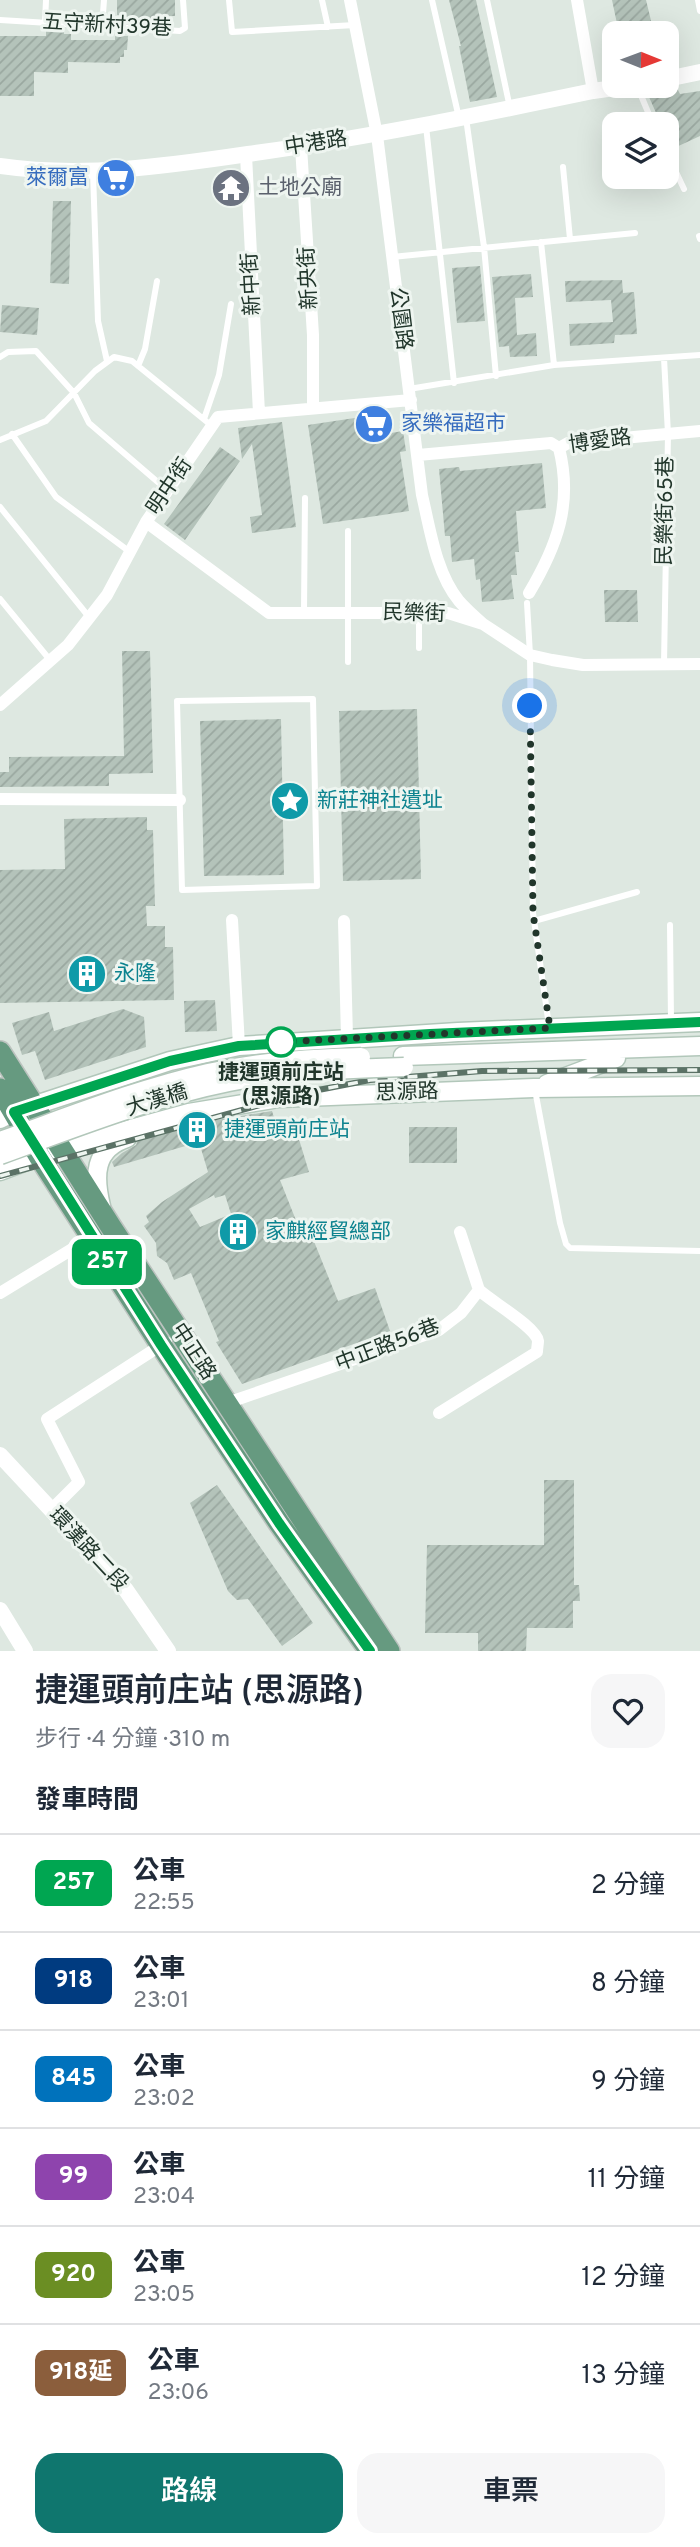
<!DOCTYPE html>
<html lang="zh-TW">
<head>
<meta charset="utf-8">
<style>
	:root { --surface:#fff; --page:#f6f6f7; --text:#1f2937; --muted:#747a83; --line:#e0e1e3; --accent:#0f766e }
	body { margin:0; font-family:Overpass,"Noto Sans TC",sans-serif; background:var(--page); color:var(--text); height:100vh; display:flex; flex-direction:column; font-size:26px; white-space:nowrap }
	* { box-sizing:border-box; margin:0 }
	p { font-size:23px; color:var(--muted) }
	.icon { flex:none; width:38px; height:38px; fill:none; stroke:currentColor; stroke-width:2; stroke-linecap:round; stroke-linejoin:round }
	.map { position:relative; height:1651px; overflow:hidden }
	.drawer { display:flex; flex-direction:column; background:var(--surface); flex:1 }
	.drawer>* { flex:none }
	.badge { padding:0 14px; border-radius:10px; font-size:24px; line-height:46px }
	.needle { width:46px; rotate:91deg }
	.fabs { position:absolute; left:602px; top:21px; display:grid; gap:14px }
	.fabs a { display:grid; place-items:center; width:77px; height:77px; border-radius:14px; background:var(--surface); box-shadow:0 7px 28px #0002; font-size:35px }
	.you { position:absolute; width:35px; height:35px; margin:-18px; border:5px solid #fff; border-radius:50%; background:#1a73e8; box-shadow:0 0 0 10px #1a73e833 }
	.map>.badge { position:absolute; translate:-50% -50%; box-shadow:0 0 0 4px #fff }
	h2 { padding:0 35px; font-size:26px; line-height:63px }
	.round { display:grid; place-items:center; flex:none; width:74px; height:74px; border-radius:21px; background:var(--page) }
	.overview { display:flex; align-items:center; justify-content:space-between; height:119px; padding:0 35px }
	h1 { font-size:33px; font-weight:600; line-height:52px }
	.cta { display:flex; gap:14px; margin-top:auto; padding:14px 35px }
	.cta a { flex:1; height:80px; border-radius:21px; background:var(--accent); color:#fff; font-size:28px; font-weight:600; line-height:80px; text-align:center }
	.cta a+a { background:var(--page); color:var(--text) }
	ul { padding:0; list-style:none }
	li { display:flex; align-items:center; gap:21px; height:98px; padding:0 35px; border-top:2px solid var(--line) }
	li div { flex:1 }
	li b { display:block; font-size:26px }
	li em { font-style:normal }
	li .badge { min-width:77px; font-weight:700; text-align:center }
	.map>svg:first-child { display:block }
</style>
</head>
<body>
<div class="map">
<svg width="700" height="1651" viewBox="0 0 700 1651">
	<defs>
		<pattern id="building-hatch" width="6" height="6" patternUnits="userSpaceOnUse" patternTransform="scale(1.75)"><rect width="6" height="6" fill="#b4c3ba"/><path d="M-1 1l2-2M0 6l6-6M5 7l2-2" fill="none" stroke="#9aa8a0"/></pattern>
	</defs>
	<rect width="100%" height="100%" fill="#dee8e1"/>
	<path fill="url(#building-hatch)" fill-rule="evenodd" d="M117,0h58v16h-18v8l-32,-2v-7h-8z
		M449,0h27l21,97 -27,5 -11,-56h2z
		M612,0h34l8,33h-35z
		M46,30h18v4h7v6h44v-4h13l-1,14h-3v7h-4v6l-52,-1v11l-34,-1v24h-34v-60h46z
		M677,88l3,6 20,-3v45l-28,13 -5,-12v-13h-6l-12,-27 18,-8z
		M238,178l1,16h-23v-12z
		M53,201h18l-2,83 -19,-1z
		M480,266l5,55 -28,2 -5,-55z
		M531,274l2,23 -18,1 2,37 19,-2 1,23 -27,1 -1,-11 -10,1 -7,-70z
		M622,280l1,13 11,-1 3,42 -22,1 -1,8 -44,3 -1,-22 44,-2 -2,-22 -45,2 -1,-21z
		M2,305l37,3 -2,27 -37,-3z
		M388,413l3,20 12,-2 3,20 -6,1 9,59 -86,13 -15,-99z
		M282,422l14,105 -44,6 -2,-16 12,-2 -10,-71 -10,15 -4,-31z
		M220,447l20,14 -55,79 -21,-16z
		M542,463l4,45 -30,3 3,41h-4l2,23h-6l3,24 -32,3 -2,-23 -4,1 -2,-21 -22,3 -2,-26h-5l-6,-67 20,-2 1,4z
		M604,590h33l1,32h-33z
		M122,651h28l3,122 -44,1v12l-109,1v-15h9v-15l115,-1z
		M417,709l4,170 -78,2 -4,-170z
		M281,719l3,156 -80,1 -4,-155z
		M147,817v13h6l2,76h-9l1,20h18v21h8l1,53 -174,3v-133l65,-1 -1,-50z
		M215,1000l2,31 -32,1 -1,-31z
		M123,1009l21,8 2,30 -101,33 -10,-29 -13,4 -10,-32 37,-11 5,19z
		M272,1111l7,23 4,-1 2,7 13,-4 11,36 -29,8 21,53 8,-4 29,72 37,-13 15,43 -148,53 -26,-42 3,-1 -28,-68 -17,7 -7,-17 -10,-7 -1,-13 -12,-17 5,-4 -3,-6 16,-14 46,-30 -9,-30 -85,25 -2,-5 10,-9 14,-8 2,-6 53,-15zM214,1195l1,3 10,-3 6,19 -31,13 -11,-18z
		M409,1127h48v36h-48z
		M544,1480h30v105h5l1,16h-7v27h-46l-1,23h-48v-18h-53l2,-88h117z
		M217,1485l96,138 -31,23 -34,-47 -11,1 -9,-9 -38,-88z"/>
	<g fill="none" stroke-linecap="round" stroke-linejoin="round">
		<g stroke="#b2c7ba" stroke-width="21">
			<path id="secondary" d="M403,1056l297,-10
				M547,1084l69,-26
				M0,1119l14,-7 156,-51 69,-15 219,-14 242,-10
				M0,1171l62,-23 127,-35 90,-15 255,-10 166,-2
				M101,1206c-7,-29 -8,-57 26,-68"/>
		</g>
		<g stroke="#bcc3bf" stroke-width="24">
			<path id="primary" d="M0,1052l111,175 278,424
				M0,1089l39,67 122,189 118,178 91,128"/>
		</g>
		<path stroke="#fff" stroke-width="6" d="M229,0l3,32 123,-7
			M322,0l6,27
			M432,0l27,118
			M487,0l23,108
			M698,0l2,11
			M0,20l180,11 5,-3 -2,-28
			M45,22l1,-22
			M102,27l2,-27
			M637,86l16,38
			M466,118l18,129 12,129
			M426,126l28,257
			M667,153l17,36
			M563,167l7,72
			M93,172l5,149 9,40
			M699,236l1,3
			M541,242l13,123
			M392,257l243,-24
			M0,357l8,-5 28,-1 38,42 15,30 78,67
			M138,366l7,-17 12,-68
			M409,389l145,-24 146,-10
			M204,419l15,-44 12,-71
			M12,434l44,63 74,55
			M0,440l46,-19 49,-50 19,-14 18,4 80,65
			M0,507l89,110
			M348,531v131
			M0,599l50,61
			M527,603l3,52 3,258 16,113
			M304,613l1,-115
			M419,613v35
			M664,664l4,-230 -4,-76
			M313,699l4,187 -135,4 -5,-189z
			M534,921l103,-29
			M670,925l1,96
			M535,1090l25,133 6,21 4,4 130,3"/>
		<path stroke="#fff" stroke-width="12" d="M350,0l27,135 45,360c8,34 14,78 37,106 7,8 16,16 24,23
			M577,0l16,91
			M301,147l12,188v73
			M246,155l13,258
			M418,455l133,-12 8,5 9,-5 132,-12
			M146,522l123,91h179l35,11 47,31 22,5 31,5 117,-1
			M529,593c28,-47 44,-89 30,-145
			M0,705l68,-60 39,-50 39,-73 72,-105 193,-17
			M0,799l180,1
			M232,920l7,126
			M344,921l3,117
			M0,1293l92,-56
			M227,1403l212,-73 22,-17 18,-23 -19,-58
			M439,1413l98,-61c0,-4 1,-8 1,-11 -2,-14 -46,-39 -59,-51
			M51,1510l28,-28 -32,-63 119,-77"/>
		<path stroke="#fff" stroke-width="16" d="M667,79l33,-7
			M0,166c82,12 167,0 248,-12 117,-16 230,-39 345,-63l36,-5
			M0,1455l126,135 42,61
			M0,1610l25,41"/>
		<use href="#secondary" stroke="#fff" stroke-width="18"/>
		<use href="#primary" stroke="#669a80" stroke-width="21"/>
		<g stroke="#5b7266" stroke-width="6">
			<path id="rail" d="M0,1176l308,-84 62,-12 112,-9 218,-1"/>
		</g>
		<use href="#rail" stroke="#eef5f0" stroke-width="3.5" stroke-dasharray="10" stroke-linecap="butt"/>
		<g stroke="#b2c7ba" stroke-width="21" stroke-linecap="butt">
			<path id="secondary-bridge" d="M0,1141c68,-24 137,-52 208,-68 50,-11 101,-15 153,-16
				M0,1155c75,-27 150,-57 229,-73 58,-11 116,-13 175,-15"/>
		</g>
		<use href="#secondary-bridge" stroke="#fff" stroke-width="18"/>
	</g>
	<g fill="none" stroke-linecap="round" stroke-linejoin="round">
		<g stroke="#fff" stroke-width="16">
			<path id="line" d="M370,1651l-91,-128 -118,-178 -147,-233 156,-51 69,-15 191,-12 270,-12"/>
		</g>
		<use href="#line" stroke="#00a651" stroke-width="10"/>
		<path stroke="#21362b" stroke-width="7" stroke-dasharray="0 12.6" d="M281,1042l269,-14 -17,-115 -3,-207"/>
	</g>
	<defs>
		<g id="supermarket-disc" transform="scale(2.0125)"><circle r="9.5" fill="#3f7fe0" stroke="#eef5f0"/><path d="M-6-5.5h2.5l.6 2H6L4.5 2H-2.5L-4.4-4H-6ZM-1.5 3.2a1.3 1.3 0 1 0 .1 0ZM3 3.2a1.3 1.3 0 1 0 .1 0Z" fill="#fff"/></g>
		<g id="temple-disc" transform="scale(2.0125)"><circle r="9.5" fill="#6b7280" stroke="#eef5f0"/><path d="M0-6L5-2H3V0L6.5 2.5H4V6H1.5V3h-3V6H-4V2.5H-6.5L-3 0V-2H-5Z" fill="#fff"/></g>
		<g id="sight-disc" transform="scale(2.0125)"><circle r="9.5" fill="#0f9aa8" stroke="#eef5f0"/><path d="M0-6L1.8-2.2L6-1.7L2.9 1.2L3.7 5.4L0 3.3L-3.7 5.4L-2.9 1.2L-6-1.7L-1.8-2.2Z" fill="#fff"/></g>
		<g id="building-disc" transform="scale(2.0125)"><circle r="9.5" fill="#0f9aa8" stroke="#eef5f0"/><path d="M-4-6H4V6H1V3H-1V6H-4ZM-2.5-4.3h1.7v1.8h-1.7ZM.8-4.3h1.7v1.8H.8ZM-2.5-1h1.7V.8h-1.7ZM.8-1h1.7V.8H.8Z" fill="#fff"/></g>
	</defs>
	<g fill-rule="evenodd">
		<use href="#supermarket-disc" x="116" y="178"/>
		<use href="#temple-disc" x="231" y="188"/>
		<use href="#supermarket-disc" x="374" y="424"/>
		<use href="#sight-disc" x="290" y="801"/>
		<use href="#building-disc" x="87" y="974"/>
		<use href="#building-disc" x="197" y="1130"/>
		<use href="#building-disc" x="238" y="1232"/>
	</g>
	<circle fill="#fff" stroke="#00a651" stroke-width="3.5" cx="281" cy="1042" r="14"/>
	<g text-anchor="middle" dominant-baseline="central" stroke-width="6" stroke-linejoin="round" paint-order="stroke">
		<g font-size="21" fill="#21362b" stroke="#eef5f0">
			<text transform="translate(107 26) rotate(3)">五守新村39巷</text>
			<text transform="translate(316 144) rotate(-9)">中港路</text>
			<text transform="translate(309 278) rotate(-93)">新央街</text>
			<text transform="translate(252 284) rotate(-93)">新中街</text>
			<text transform="translate(400 319) rotate(83)">公園路</text>
			<text transform="translate(600 442) rotate(-8)">博愛路</text>
			<text transform="translate(170 487) rotate(-56)">明中街</text>
			<text transform="translate(666 511) rotate(-89)">民樂街65巷</text>
			<text transform="translate(414 614) rotate(2)">民樂街</text>
			<text transform="translate(407 1093) rotate(-2)">思源路</text>
			<text transform="translate(157 1101) rotate(-17)">大漢橋</text>
			<text transform="translate(388 1346) rotate(-21)">中正路56巷</text>
			<text transform="translate(193 1352) rotate(57)">中正路</text>
			<text transform="translate(88 1550) rotate(47)">環漢路二段</text>
		</g>
		<g font-size="21" fill="#366cbe" stroke="#eef5f0" text-anchor="end">
			<text x="89" y="178">萊爾富</text>
			<text x="401" y="424" text-anchor="start">家樂福超市</text>
		</g>
		<g font-size="21" fill="#5b616d" stroke="#eef5f0" text-anchor="start">
			<text x="258" y="188">土地公廟</text>
		</g>
		<g font-size="21" fill="#0d838f" stroke="#eef5f0" text-anchor="start">
			<text x="317" y="801">新莊神社遺址</text>
			<text x="114" y="974">永隆</text>
			<text x="224" y="1130">捷運頭前庄站</text>
			<text x="265" y="1232">家麒經貿總部</text>
		</g>
		<g font-size="21" font-weight="bold" fill="#21362b" stroke="#eef5f0">
			<text x="281" y="1073">捷運頭前庄站<tspan x="281" dy="24">(思源路)</tspan></text>
		</g>
	</g>
</svg>
<div class="fabs">
<a><svg class="needle" viewBox="-14 -14 28 28"><path d="M0-13l5 13h-10z" fill="#e53935"/><path d="M0 13l5-13h-10z" fill="#747a83"/></svg></a>
<a><svg class="icon" aria-label="layers" viewBox="0 0 24 24"><path d="M12 4l9 5-9 5-9-5zM3 14l9 5 9-5"/></svg></a>
</div>
<div class="you" style="left:530px;top:706px"></div>
<b class="badge" style="left:107px;top:1262px;background:#00a651;color:#fff">257</b>
</div>
<section class="drawer">
<div class="overview"><div><h1>捷運頭前庄站 (思源路)</h1><p>步行 · 4 分鐘 · 310 m</p></div><a class="round"><svg class="icon" aria-label="heart" viewBox="0 0 24 24"><path d="M12 20l-8-8c-3-5 5-10 8-4 3-6 11-1 8 4z"/></svg></a></div>
<h2>發車時間</h2>
<ul>
<li><span class="badge" style="background:#00a651;color:#fff">257</span><div><b>公車</b><p>22:55</p></div><em>2 分鐘</em></li>
<li><span class="badge" style="background:#003b80;color:#fff">918</span><div><b>公車</b><p>23:01</p></div><em>8 分鐘</em></li>
<li><span class="badge" style="background:#0072bc;color:#fff">845</span><div><b>公車</b><p>23:02</p></div><em>9 分鐘</em></li>
<li><span class="badge" style="background:#8e44ad;color:#fff">99</span><div><b>公車</b><p>23:04</p></div><em>11 分鐘</em></li>
<li><span class="badge" style="background:#6b8e23;color:#fff">920</span><div><b>公車</b><p>23:05</p></div><em>12 分鐘</em></li>
<li><span class="badge" style="background:#8b5e3c;color:#fff">918延</span><div><b>公車</b><p>23:06</p></div><em>13 分鐘</em></li>
</ul>
<div class="cta"><a>路線</a><a>車票</a></div>
</section>
</body>
</html>
